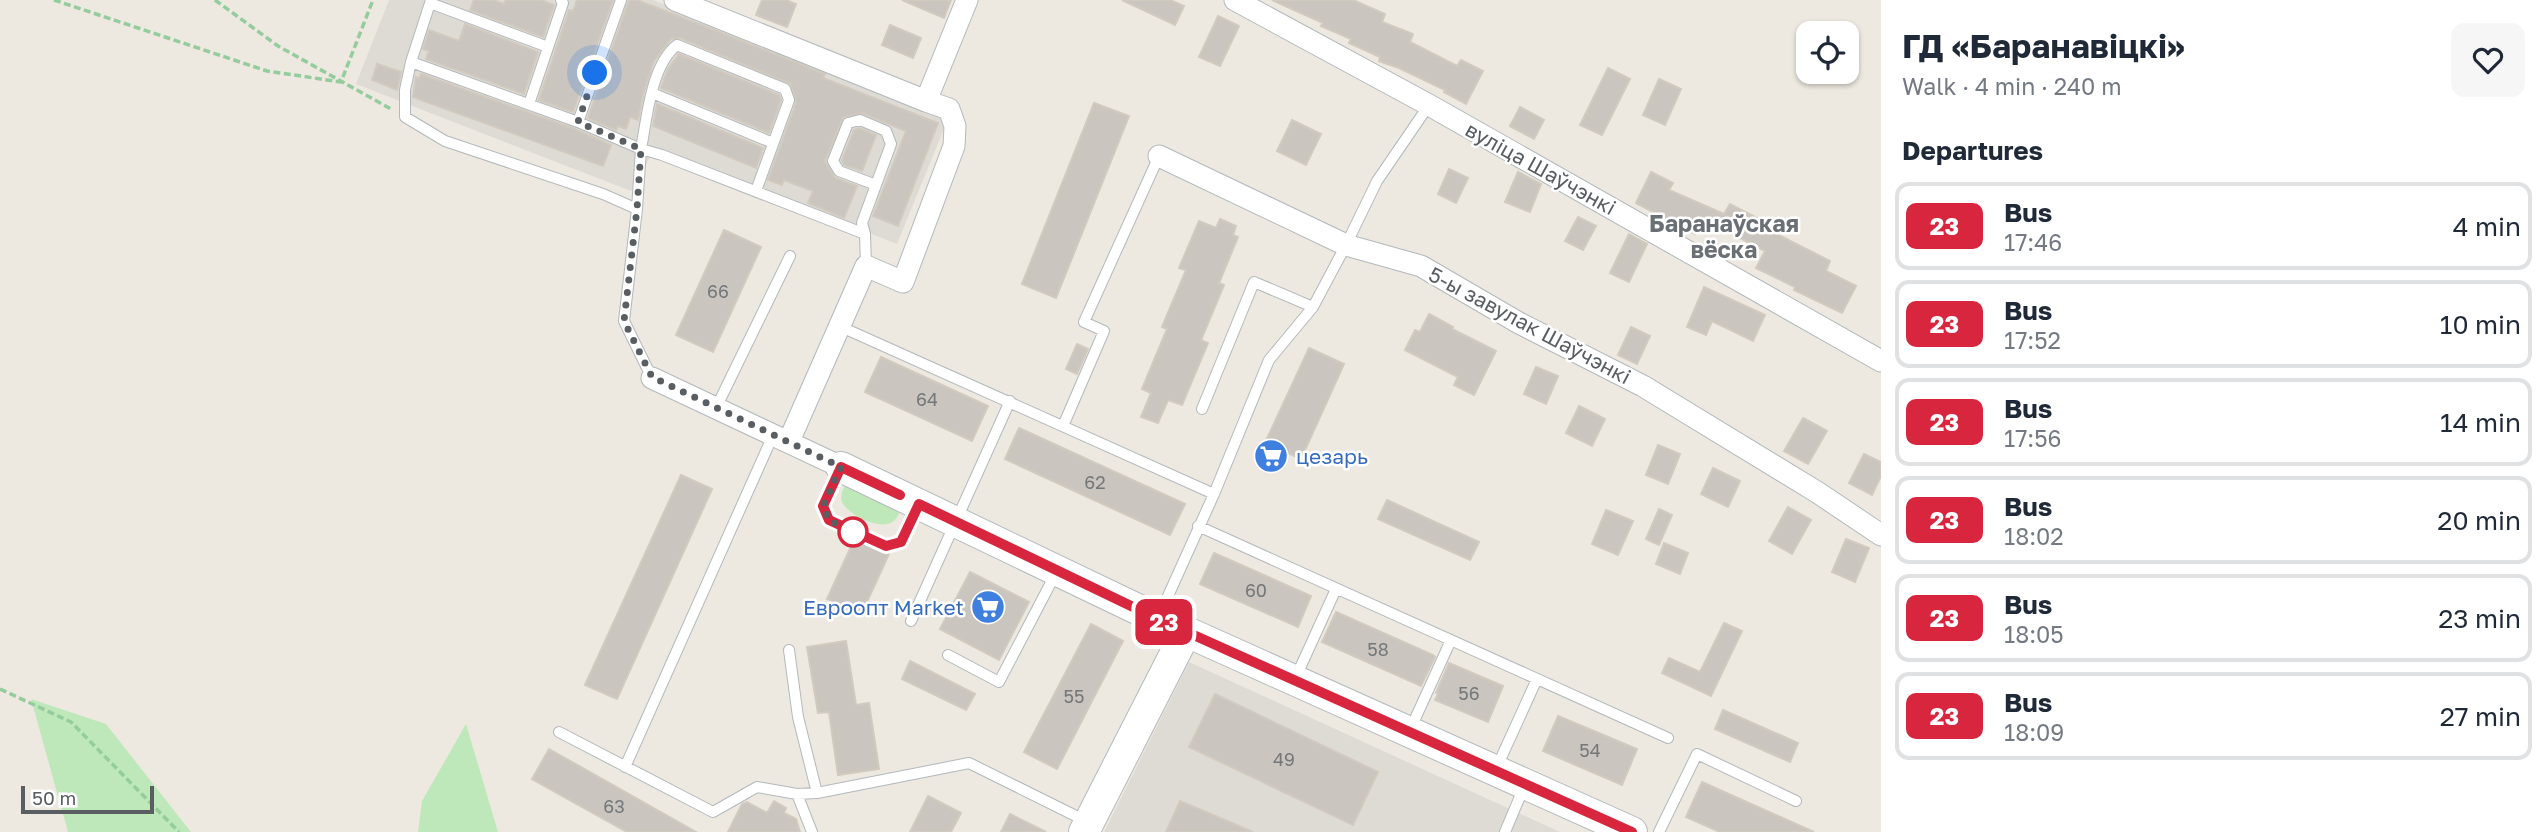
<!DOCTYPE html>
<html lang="en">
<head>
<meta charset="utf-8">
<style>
	:root { --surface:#fff; --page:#f6f6f7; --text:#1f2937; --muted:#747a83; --line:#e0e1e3 }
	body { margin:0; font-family:"Golos Text",sans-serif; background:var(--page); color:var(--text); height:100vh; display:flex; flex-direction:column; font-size:26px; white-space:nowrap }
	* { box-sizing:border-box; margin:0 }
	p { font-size:23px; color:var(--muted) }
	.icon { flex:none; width:38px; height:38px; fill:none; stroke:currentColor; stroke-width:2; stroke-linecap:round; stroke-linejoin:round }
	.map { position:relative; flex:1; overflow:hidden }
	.drawer { display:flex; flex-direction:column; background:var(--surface); width:665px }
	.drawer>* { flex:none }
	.badge { padding:0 14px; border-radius:10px; font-size:24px; line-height:46px }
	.buttons { position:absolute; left:1796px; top:21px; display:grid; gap:14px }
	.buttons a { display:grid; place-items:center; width:63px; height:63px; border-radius:14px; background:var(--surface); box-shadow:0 2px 5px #0004; font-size:35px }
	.scale { position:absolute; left:21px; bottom:18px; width:133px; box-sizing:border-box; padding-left:7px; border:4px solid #595e63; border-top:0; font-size:19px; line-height:24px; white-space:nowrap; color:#595e63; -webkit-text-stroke:5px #fff; paint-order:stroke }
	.you { position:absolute; width:35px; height:35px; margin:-18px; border:5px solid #fff; border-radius:50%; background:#1a73e8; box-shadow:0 0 0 10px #1a73e833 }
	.map>.badge { position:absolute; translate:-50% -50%; box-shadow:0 0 0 4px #fff }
	h2 { padding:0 21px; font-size:26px; line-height:63px }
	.round { display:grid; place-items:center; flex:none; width:74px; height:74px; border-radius:14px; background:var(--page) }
	.head { display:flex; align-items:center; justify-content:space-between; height:119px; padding:0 21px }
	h1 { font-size:33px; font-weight:700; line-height:52px }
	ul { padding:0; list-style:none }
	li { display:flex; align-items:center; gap:21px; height:88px; margin:0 14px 10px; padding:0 7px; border:4px solid var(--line); border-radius:14px }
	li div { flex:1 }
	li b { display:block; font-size:26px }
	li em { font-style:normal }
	li .badge { min-width:77px; font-weight:700; text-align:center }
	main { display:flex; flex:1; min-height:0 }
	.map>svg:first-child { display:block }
</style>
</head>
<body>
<main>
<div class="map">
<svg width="1881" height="832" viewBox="0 0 1881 832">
	<rect width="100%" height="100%" fill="#ede9e0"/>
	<path fill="#dedbd5" d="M389,0h264l295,119 -51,125 -242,-96 -24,43 -275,-107z
		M1189,662l371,170h-456z"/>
	<path fill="#bfe8ba" d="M845,486l55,22c-4,34 -53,7 -58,-6 -2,-6 0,-11 3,-16z
		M31,699l75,25 85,108h-123z
		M466,724l32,108h-80l4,-31z"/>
	<path fill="#cac5bf" stroke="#d2cabe" stroke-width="2" d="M474,0h19l11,4 2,-4h35l13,5 -11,32 -73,-27z
		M577,0h36l-40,112 -34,-12 30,-90 4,1z
		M629,0h8l75,29 113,45 -2,4 115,45 -40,103 -25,-10 33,-85 -44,-18 -19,4 -18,44 10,17 22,8 -13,32 -36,-15 5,-12 -29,-11 -2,5 -14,-5 28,-77 -5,-19 -111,-46 -9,1 -17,22 -10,30 -6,29 -8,-3 -4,12 -8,-3 -2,4 -28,-12z
		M762,0h24l10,4 -9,23 -31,-12z
		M902,0h49l-7,18z
		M1122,0h48l14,6 -9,19z
		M1272,0h81l32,14 -3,8 31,12 -3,8 47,24 4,-6 22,11 -17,33 -22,-12 1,-2 -46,-22 -20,-7 1,-4 -31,-14 2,-4 -30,-13 2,-3z
		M1218,16l21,10 -19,40 -21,-9z
		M465,24l73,28 -14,42 -98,-35 3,-8 -6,-2 6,-19 30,11z
		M890,25l31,13 -8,20 -31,-13z
		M679,54l100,41 2,5 -12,33 -108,-45 7,-19z
		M377,64l24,8 -4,18 -25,-10z
		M1608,68l22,11 -28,56 -22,-10z
		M421,74l154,55 36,16 -8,21 -190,-69 3,-20 3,2z
		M1659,79l22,10 -16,36 -22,-10z
		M1094,103l35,13 -73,182 -34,-14z
		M657,104l106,44 -7,20 -103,-42z
		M1520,107l24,13 -10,19 -24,-13z
		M1292,120l29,14 -15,31 -29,-14z
		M859,128l17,7 -14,36 -18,-6 -2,-5 12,-30z
		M1449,169l19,9 -12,25 -18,-9z
		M1518,172l23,12 -11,28 -25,-10z
		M1651,172l22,11 -4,7 55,24 6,-10 27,14 -2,5 75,38 -4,10 30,15 -14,27 -48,-23 1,-3 -39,-19 9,-17 -63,-33 -7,16 -59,-31z
		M1578,217l18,9 -13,24 -18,-9z
		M1220,219l16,7 -3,9 5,2 -19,46 5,2 -23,55 7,3 -26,62 -14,-5 -10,23 -17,-6 10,-24 -9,-4 25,-60 -5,-2 24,-57 -7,-2 20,-47 17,7z
		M724,230l37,17 -48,105 -37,-17z
		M1629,234l18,10 -18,38 -19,-9z
		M1704,287l61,28 -12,26 -41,-20 -6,14 -19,-8z
		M1429,314l24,13 -1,2 44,22 -22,44 -20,-10 4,-8 -53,-27 10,-20 5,2z
		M1631,327l19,9 -13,28 -19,-9z
		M1077,344l11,5 -11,25 -11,-5z
		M1309,348l35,16 -43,95 -36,-16z
		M881,357l107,49 -16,35 -107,-49z
		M1536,367l22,9 -12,28 -22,-10z
		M1579,406l26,13 -13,27 -26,-13z
		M1803,418l24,13 -19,33 -24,-13z
		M1019,428l166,76 -15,31 -165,-76z
		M1658,445l22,9 -12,30 -22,-9z
		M1864,454l17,8v14l-9,19 -23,-12z
		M1713,468l27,13 -12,26 -27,-13z
		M681,475l31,14 -95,210 -32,-14z
		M1387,500l92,42 -9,18 -92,-41z
		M1788,507l23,13 -19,34 -23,-13z
		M1659,509l13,6 -13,30 -13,-6z
		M1606,510l27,11 -15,34 -26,-11z
		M1846,539l23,9 -14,34 -23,-10z
		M854,540l35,14 -28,61 -34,-16z
		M1664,543l24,10 -8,21 -24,-10z
		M1214,553l97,43 -13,31 -98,-43z
		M970,572l59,30 -30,58 -59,-31z
		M1336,612l97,43 2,2 -14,29 -99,-44z
		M1724,623l18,8 -31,65 -49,-23 7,-15 31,14z
		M1091,624l32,17 -66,128 -33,-17z
		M846,641l10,64 13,-2 10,66 -41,6 -9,-63 -11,1 -11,-66z
		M910,661l65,33 -9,16 -64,-31z
		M1449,663l54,23 -15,36 -53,-22 3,-6 -2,-1z
		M1215,694l163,78 -25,53 -164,-78z
		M1723,710l75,33 -8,19 -75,-33z
		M1558,716l79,33 -15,36 -79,-34z
		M549,749l147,83h-69l-95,-53z
		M1702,782l112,50h-94l-34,-15z
		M928,796l33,17 -10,19h-41z
		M774,801l12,7 -2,5 12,6 4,13h-72l14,-28 5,-2 20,11z
		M1180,801l73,31h-87z
		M1010,814l36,18h-45z"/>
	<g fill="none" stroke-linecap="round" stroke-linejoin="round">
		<g stroke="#b3b8bc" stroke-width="12">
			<path id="lane" d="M431,0l-20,62 167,60
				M621,0l-43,122 63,27 -4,60 -13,112 28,57
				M430,3l118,44
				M411,62l-6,28v27l40,24 158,53 34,15
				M652,93l121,50
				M529,104l34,-101 -2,-3
				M756,191l33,-91 -4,-11 -108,-44c-26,20 -30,73 -36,104l21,6 203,79
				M866,266l-1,-32 -3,-11 29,-79 -5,-13 -26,-11 -12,3 -15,38 6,10 37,14
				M839,326l375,168
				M716,408l74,-152
				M1202,409l52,-127 59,25
				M1063,426l41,-95 -20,-9 75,-166
				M840,469l-17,37 6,14 57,26 15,-4 17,-36
				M1198,526l470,212
				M1159,616l55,-122 55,-134 44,-53 33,-62 31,-64 52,-76
				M911,621l99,-220
				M948,655l51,27 58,-111
				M1295,679l41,-90
				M1410,730l41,-90
				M559,732l154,80 44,-25 40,7 20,-1 -19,-76 -9,-67
				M625,767l149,-334
				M1496,769l41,-90
				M817,793l152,-30 119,59
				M797,794l15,38
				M1505,832l19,-45
				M1659,832l38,-78 99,47"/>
		</g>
		<g stroke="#b3b8bc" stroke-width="23">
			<path id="street" d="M675,0l251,101 41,-101
				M1235,0l194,105 452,256
				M1159,156l187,89 75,21 98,57 124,63 174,106 64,43
				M652,378l189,89
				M789,441l77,-175 37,16 51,-136 1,-20 -6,-17 -23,-8"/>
		</g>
		<g stroke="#b4b9be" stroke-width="32">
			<path id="secondary" d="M841,467l317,152 474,213
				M1084,832l102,-200"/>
		</g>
		<path stroke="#94cc9d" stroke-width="3.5" stroke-dasharray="7 3.5" stroke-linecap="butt" d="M54,0l213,71 74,11 32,-82
			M215,0l63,46 113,63
			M0,689l71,33 108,110"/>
		<use href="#lane" stroke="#fff" stroke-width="10"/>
		<use href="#street" stroke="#fff" stroke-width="21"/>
		<use href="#secondary" stroke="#fff" stroke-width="30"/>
	</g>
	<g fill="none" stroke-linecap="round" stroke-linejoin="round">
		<g stroke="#fff" stroke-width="16">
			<path id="line" d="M900,495l-59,-28 -18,39 6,14 57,26 15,-4 18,-38 239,115 474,213"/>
		</g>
		<use href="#line" stroke="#d7263d" stroke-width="10"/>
		<path stroke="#595e63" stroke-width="7" stroke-dasharray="0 12.6" d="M595,73l-17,49 63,27 -4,60 -13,112 28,56 189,90 -18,39 6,14 24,12"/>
	</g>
	<defs>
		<g id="supermarket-disc" transform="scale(1.75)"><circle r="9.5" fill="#3f7fe0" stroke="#fff"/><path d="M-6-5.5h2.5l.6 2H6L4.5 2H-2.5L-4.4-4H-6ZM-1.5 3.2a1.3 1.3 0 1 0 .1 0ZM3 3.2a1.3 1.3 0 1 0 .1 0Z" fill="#fff"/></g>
	</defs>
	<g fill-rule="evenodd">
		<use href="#supermarket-disc" x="1271" y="456"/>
		<use href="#supermarket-disc" x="988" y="607"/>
	</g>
	<circle fill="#fff" stroke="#d7263d" stroke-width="3.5" cx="853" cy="532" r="14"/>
	<g text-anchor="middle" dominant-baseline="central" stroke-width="5" stroke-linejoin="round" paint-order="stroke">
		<g font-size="18" fill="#75787a">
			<text x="718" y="291">66</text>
			<text x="927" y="399">64</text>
			<text x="1095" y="482">62</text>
			<text x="1256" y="590">60</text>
			<text x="1378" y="649">58</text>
			<text x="1469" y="693">56</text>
			<text x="1074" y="696">55</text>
			<text x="1590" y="750">54</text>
			<text x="1284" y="759">49</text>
			<text x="614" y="806">63</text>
		</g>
		<g font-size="21" fill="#595e63" stroke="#fff">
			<text transform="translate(1541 168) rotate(29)">вуліца Шаўчэнкі</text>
			<text transform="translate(1530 325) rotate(28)">5-ы завулак Шаўчэнкі</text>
		</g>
		<g font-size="21" fill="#366cbe" stroke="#fff" text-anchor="start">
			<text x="1296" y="456">цезарь</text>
			<text x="964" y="607" text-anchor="end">Евроопт Market</text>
		</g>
		<g font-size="23" font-weight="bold" fill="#6a7075" stroke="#fff">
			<text x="1724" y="223">Баранаўская<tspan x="1724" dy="26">вёска</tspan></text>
		</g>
	</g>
</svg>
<div class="buttons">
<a><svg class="icon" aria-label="locate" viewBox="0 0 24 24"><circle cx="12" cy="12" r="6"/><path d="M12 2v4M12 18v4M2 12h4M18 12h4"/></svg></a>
</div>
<div class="scale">50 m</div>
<div class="you" style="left:595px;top:73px"></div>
<b class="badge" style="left:1164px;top:622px;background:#d7263d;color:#fff">23</b>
</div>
<section class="drawer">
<div class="head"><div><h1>ГД «Баранавіцкі»</h1><p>Walk · 4 min · 240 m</p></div><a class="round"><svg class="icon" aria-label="heart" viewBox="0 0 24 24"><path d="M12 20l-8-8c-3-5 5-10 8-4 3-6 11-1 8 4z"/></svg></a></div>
<h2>Departures</h2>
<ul>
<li><span class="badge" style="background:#d7263d;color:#fff">23</span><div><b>Bus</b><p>17:46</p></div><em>4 min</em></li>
<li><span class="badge" style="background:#d7263d;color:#fff">23</span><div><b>Bus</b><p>17:52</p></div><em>10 min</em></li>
<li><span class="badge" style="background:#d7263d;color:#fff">23</span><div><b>Bus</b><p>17:56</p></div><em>14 min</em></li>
<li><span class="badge" style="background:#d7263d;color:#fff">23</span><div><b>Bus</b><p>18:02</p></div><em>20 min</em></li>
<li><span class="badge" style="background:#d7263d;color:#fff">23</span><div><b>Bus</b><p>18:05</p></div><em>23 min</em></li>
<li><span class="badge" style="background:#d7263d;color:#fff">23</span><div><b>Bus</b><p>18:09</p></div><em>27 min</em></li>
</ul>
</section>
</main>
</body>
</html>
